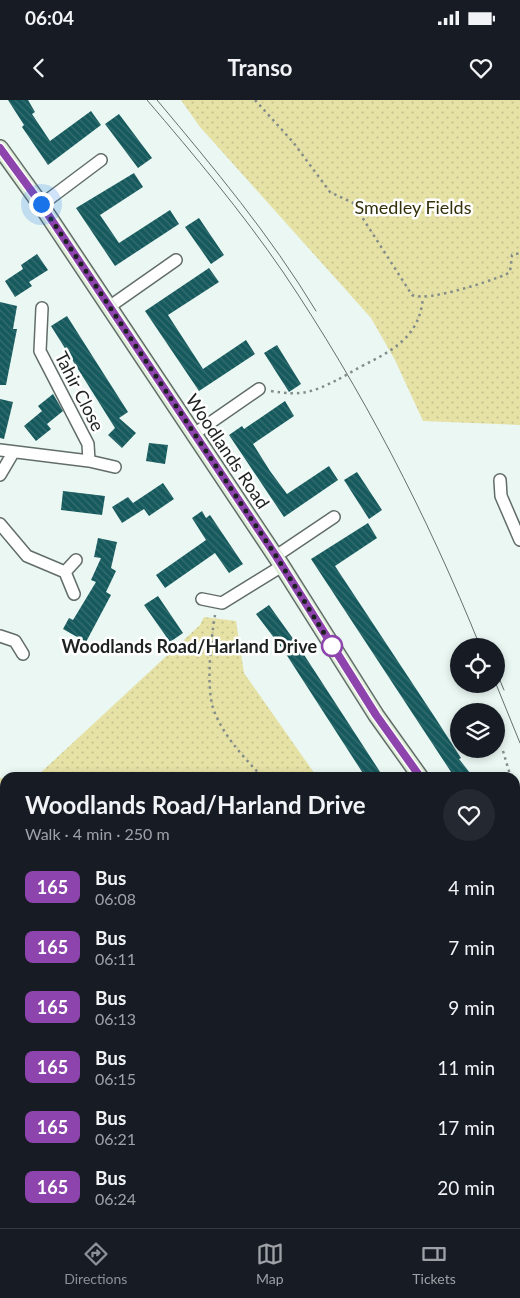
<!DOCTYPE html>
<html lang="en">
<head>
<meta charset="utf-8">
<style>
	:root { --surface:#171b24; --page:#242831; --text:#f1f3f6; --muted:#9ea1a6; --line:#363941; --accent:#8c9099 }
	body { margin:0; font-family:Lato,sans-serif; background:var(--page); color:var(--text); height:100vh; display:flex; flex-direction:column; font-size:19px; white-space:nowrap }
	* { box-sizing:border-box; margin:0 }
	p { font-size:16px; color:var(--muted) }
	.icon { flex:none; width:28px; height:28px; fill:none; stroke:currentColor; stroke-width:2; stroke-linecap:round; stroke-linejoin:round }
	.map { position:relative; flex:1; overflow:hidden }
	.drawer { position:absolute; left:0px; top:672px; width:520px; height:456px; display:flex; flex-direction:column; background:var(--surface); border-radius:15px 15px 0 0; box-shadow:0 2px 8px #0003 }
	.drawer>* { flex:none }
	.badge { padding:0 10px; border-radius:8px; font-size:18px; line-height:32px }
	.fabs { position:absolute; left:450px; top:538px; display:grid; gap:10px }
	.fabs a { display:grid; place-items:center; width:55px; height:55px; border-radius:50%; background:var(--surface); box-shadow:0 2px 8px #0003; font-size:25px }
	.you { position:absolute; width:25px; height:25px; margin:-12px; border:4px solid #fff; border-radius:50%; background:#1a73e8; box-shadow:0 0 0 8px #1a73e833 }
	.map>.badge { position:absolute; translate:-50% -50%; box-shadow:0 0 0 2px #fff }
	.round { display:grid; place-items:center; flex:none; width:52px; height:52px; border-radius:26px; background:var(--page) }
	.overview { display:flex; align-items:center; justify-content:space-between; height:85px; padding:0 25px }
	h1 { font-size:24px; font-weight:700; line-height:38px }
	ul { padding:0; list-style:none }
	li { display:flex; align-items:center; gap:15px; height:60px; padding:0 25px }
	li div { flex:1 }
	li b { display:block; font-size:19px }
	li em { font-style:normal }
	li .badge { min-width:55px; font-weight:700; text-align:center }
	.status { display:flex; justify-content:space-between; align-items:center; height:35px; padding:0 25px; background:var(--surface); direction:ltr }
	.status svg { height:14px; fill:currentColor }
	header { display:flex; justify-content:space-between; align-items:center; height:65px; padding:0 25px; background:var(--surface); font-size:22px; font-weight:700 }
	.tabs { display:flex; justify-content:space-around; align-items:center; height:70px; border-top:1px solid var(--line); background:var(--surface); font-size:14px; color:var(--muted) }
	.tabs a { display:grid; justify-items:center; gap:2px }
	.tabs .current { color:var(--accent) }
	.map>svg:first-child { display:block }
</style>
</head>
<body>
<div class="status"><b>06:04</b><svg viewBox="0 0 49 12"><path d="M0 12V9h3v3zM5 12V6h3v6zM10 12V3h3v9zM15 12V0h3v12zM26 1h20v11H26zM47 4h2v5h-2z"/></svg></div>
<header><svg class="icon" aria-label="back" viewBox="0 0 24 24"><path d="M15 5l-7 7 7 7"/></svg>Transo<svg class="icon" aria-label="heart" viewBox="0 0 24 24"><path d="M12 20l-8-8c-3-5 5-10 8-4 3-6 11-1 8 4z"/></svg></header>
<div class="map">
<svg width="520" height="1128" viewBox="0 0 520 1128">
	<defs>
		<pattern id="green-dots" width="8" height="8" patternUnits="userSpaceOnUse" patternTransform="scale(1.25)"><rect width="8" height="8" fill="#e6e2a6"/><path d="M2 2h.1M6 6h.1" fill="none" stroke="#c5c28f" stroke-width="1.8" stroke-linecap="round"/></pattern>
		<pattern id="building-back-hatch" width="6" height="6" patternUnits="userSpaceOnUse" patternTransform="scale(1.25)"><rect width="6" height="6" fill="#165a5e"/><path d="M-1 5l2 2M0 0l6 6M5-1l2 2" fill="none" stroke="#376e71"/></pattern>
	</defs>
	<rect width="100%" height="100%" fill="#eaf7f2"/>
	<path fill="url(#green-dots)" d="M181,0h339v325l-97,-4 -28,-61 -24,-42 -171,-191z
		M204,517l32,4 8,52 73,104h-281l164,-152z
		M0,678l5,1v59l-5,-2z
		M0,744l5,2v271l-5,-2z
		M515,814l5,5v230h-5z
		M267,1124h216l-39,4h-166z"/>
	<path fill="url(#building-back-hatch)" d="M8,0h20l7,12 -3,2 18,27 41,-30 10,14 -53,40 -26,-38 2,-2z
		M119,14l33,44 -14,10 -33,-44z
		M134,73l9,14 -43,28 19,28 51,-33 9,14 -64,42 -39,-58z
		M199,118l25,37 -13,9 -26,-37z
		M37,154l11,16 -19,12 3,4 -17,11 -10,-16 18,-12 -2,-4z
		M209,168l10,14 -51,33 35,54 43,-29 9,14 -56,37 -54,-80z
		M0,202l17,4 -4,23h4l-11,56h-6z
		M67,216l61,96 -9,6 17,15 -14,15 -14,-13 7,-7 -64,-102z
		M277,245l24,39 -12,8 -25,-39z
		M53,294l10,17 -16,13 4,5 -15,12 -12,-15 18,-15 -4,-5z
		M0,299l13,3 -9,37 -4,-1z
		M285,301l9,15 -41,28 17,27 17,23 42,-28 9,14 -54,37 -55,-82 13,-9 2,3z
		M149,343l19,2 -3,19 -19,-3z
		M357,372l25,38 -13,9 -25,-39z
		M163,383l11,16 -25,17 -5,-7 -22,14 -10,-16 16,-10 5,6z
		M63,391l42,5 -3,19 -41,-5z
		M202,411l4,7 4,-3 33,49 -14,9 -14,-20 -50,35 -9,-13 50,-35 -14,-22z
		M368,423l9,15 -42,28 101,153 25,39 -2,1 15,19h-19l-144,-219z
		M98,438l19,4 -6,26 5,3 -10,21 5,3 -25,47 -23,-13 6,-11 4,2 23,-38 -5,-2 10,-22 -7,-1z
		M158,496l25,37 -13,9 -26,-37z
		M269,505l30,42 85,131h-18l-82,-127 -28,-37z"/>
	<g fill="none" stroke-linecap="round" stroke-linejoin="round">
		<g stroke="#626d68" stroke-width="8">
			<path id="lane" d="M0,821l5,2
				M0,953l5,2
				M515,1066h5
				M515,1100l5,-1"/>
		</g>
		<g stroke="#626d68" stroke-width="14">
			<path id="street" d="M41,105l60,-45
				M109,207l67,-47
				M42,208l-2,43 48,93 1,17
				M194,334l65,-45
				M0,350l89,11 26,6
				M0,375l13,-22
				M500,380l1,16 19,44
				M0,424l27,32 38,16 9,22
				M276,456l58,-39
				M65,472l11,-12
				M202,499l20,4 60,-37
				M0,536l15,5 8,13"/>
		</g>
		<g stroke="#626d68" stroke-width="18">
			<path id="secondary" d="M0,48l41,57 241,361 94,149 45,63
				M515,793l5,5"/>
		</g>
		<path stroke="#848d8a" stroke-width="2.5" stroke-dasharray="2.5 4" stroke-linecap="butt" d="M255,0l38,42 37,50 23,11 59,92c17,7 74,-13 93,-20l5,-3 2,-17 8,-2
			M362,266c32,-16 58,-30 61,-69
			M271,291c31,5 40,2 68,-12
			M215,515c-4,24 -9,70 -2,93 10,28 30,48 50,70
			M503,651l8,27
			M515,692l5,16
			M0,709l5,1
			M515,834l5,-7
			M423,1128l3,-4
			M483,1128l37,-5"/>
		<use href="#lane" stroke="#fff" stroke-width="5.5"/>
		<use href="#street" stroke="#fff" stroke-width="11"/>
		<use href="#secondary" stroke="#deedd8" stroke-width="15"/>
		<path stroke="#676f6c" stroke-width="1" d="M147,0c47,55 95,112 136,172 79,117 144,243 197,374
			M157,0c57,68 113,135 159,211
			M496,571l8,19
			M496,584l24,59"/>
		<path stroke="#848d8a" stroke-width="2.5" stroke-dasharray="2.5 4" stroke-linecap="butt" d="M339,279l23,-13"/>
	</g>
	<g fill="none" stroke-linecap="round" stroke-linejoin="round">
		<g stroke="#fff" stroke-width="11">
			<path id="line" d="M0,48l41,56 235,352 100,159 45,63"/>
		</g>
		<use href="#line" stroke="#8e44ad" stroke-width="8"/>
		<path stroke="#1d2220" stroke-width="5" stroke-dasharray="0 9" d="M41,104l235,352 58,93 -2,-3"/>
	</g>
	<circle fill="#fff" stroke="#8e44ad" stroke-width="2.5" cx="332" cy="546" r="10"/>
	<g text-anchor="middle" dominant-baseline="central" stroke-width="5" stroke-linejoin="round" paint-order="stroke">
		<g font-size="18" fill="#33300a" stroke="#fff">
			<text x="413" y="107">Smedley Fields</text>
		</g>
		<g font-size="18" fill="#1d2220" stroke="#fff">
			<text transform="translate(80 291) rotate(63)">Tahir Close</text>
			<text transform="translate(228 351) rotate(56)">Woodlands Road</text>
		</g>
		<g font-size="18" font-weight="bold" fill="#1d2220" stroke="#fff" text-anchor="end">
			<text x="317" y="546">Woodlands Road/Harland Drive</text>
		</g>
	</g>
</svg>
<div class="fabs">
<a><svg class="icon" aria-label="locate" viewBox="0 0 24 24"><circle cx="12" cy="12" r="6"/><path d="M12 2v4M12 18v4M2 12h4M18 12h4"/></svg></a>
<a><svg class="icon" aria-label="layers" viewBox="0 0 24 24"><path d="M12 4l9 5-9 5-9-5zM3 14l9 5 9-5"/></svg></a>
</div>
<div class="you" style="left:41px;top:104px"></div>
<section class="drawer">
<div class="overview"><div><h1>Woodlands Road/Harland Drive</h1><p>Walk · 4 min · 250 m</p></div><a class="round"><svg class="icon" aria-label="heart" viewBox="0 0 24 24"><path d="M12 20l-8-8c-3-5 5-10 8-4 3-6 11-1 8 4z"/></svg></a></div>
<ul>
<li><span class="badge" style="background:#8e44ad;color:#fff">165</span><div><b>Bus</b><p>06:08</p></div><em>4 min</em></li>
<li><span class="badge" style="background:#8e44ad;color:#fff">165</span><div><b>Bus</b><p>06:11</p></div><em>7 min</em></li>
<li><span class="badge" style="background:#8e44ad;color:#fff">165</span><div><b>Bus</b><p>06:13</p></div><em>9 min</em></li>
<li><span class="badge" style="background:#8e44ad;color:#fff">165</span><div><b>Bus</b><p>06:15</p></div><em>11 min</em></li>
<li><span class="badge" style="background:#8e44ad;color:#fff">165</span><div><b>Bus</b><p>06:21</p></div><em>17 min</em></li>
<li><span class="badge" style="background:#8e44ad;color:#fff">165</span><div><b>Bus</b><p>06:24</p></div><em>20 min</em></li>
</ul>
</section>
</div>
<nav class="tabs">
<a class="current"><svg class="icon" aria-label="directions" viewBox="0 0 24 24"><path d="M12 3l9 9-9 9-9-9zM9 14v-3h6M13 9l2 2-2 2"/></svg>Directions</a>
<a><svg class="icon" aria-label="map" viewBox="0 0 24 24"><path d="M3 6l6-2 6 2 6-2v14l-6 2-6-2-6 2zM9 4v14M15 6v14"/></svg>Map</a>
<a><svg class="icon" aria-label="tickets" viewBox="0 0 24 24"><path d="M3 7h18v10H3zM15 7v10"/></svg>Tickets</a>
</nav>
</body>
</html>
